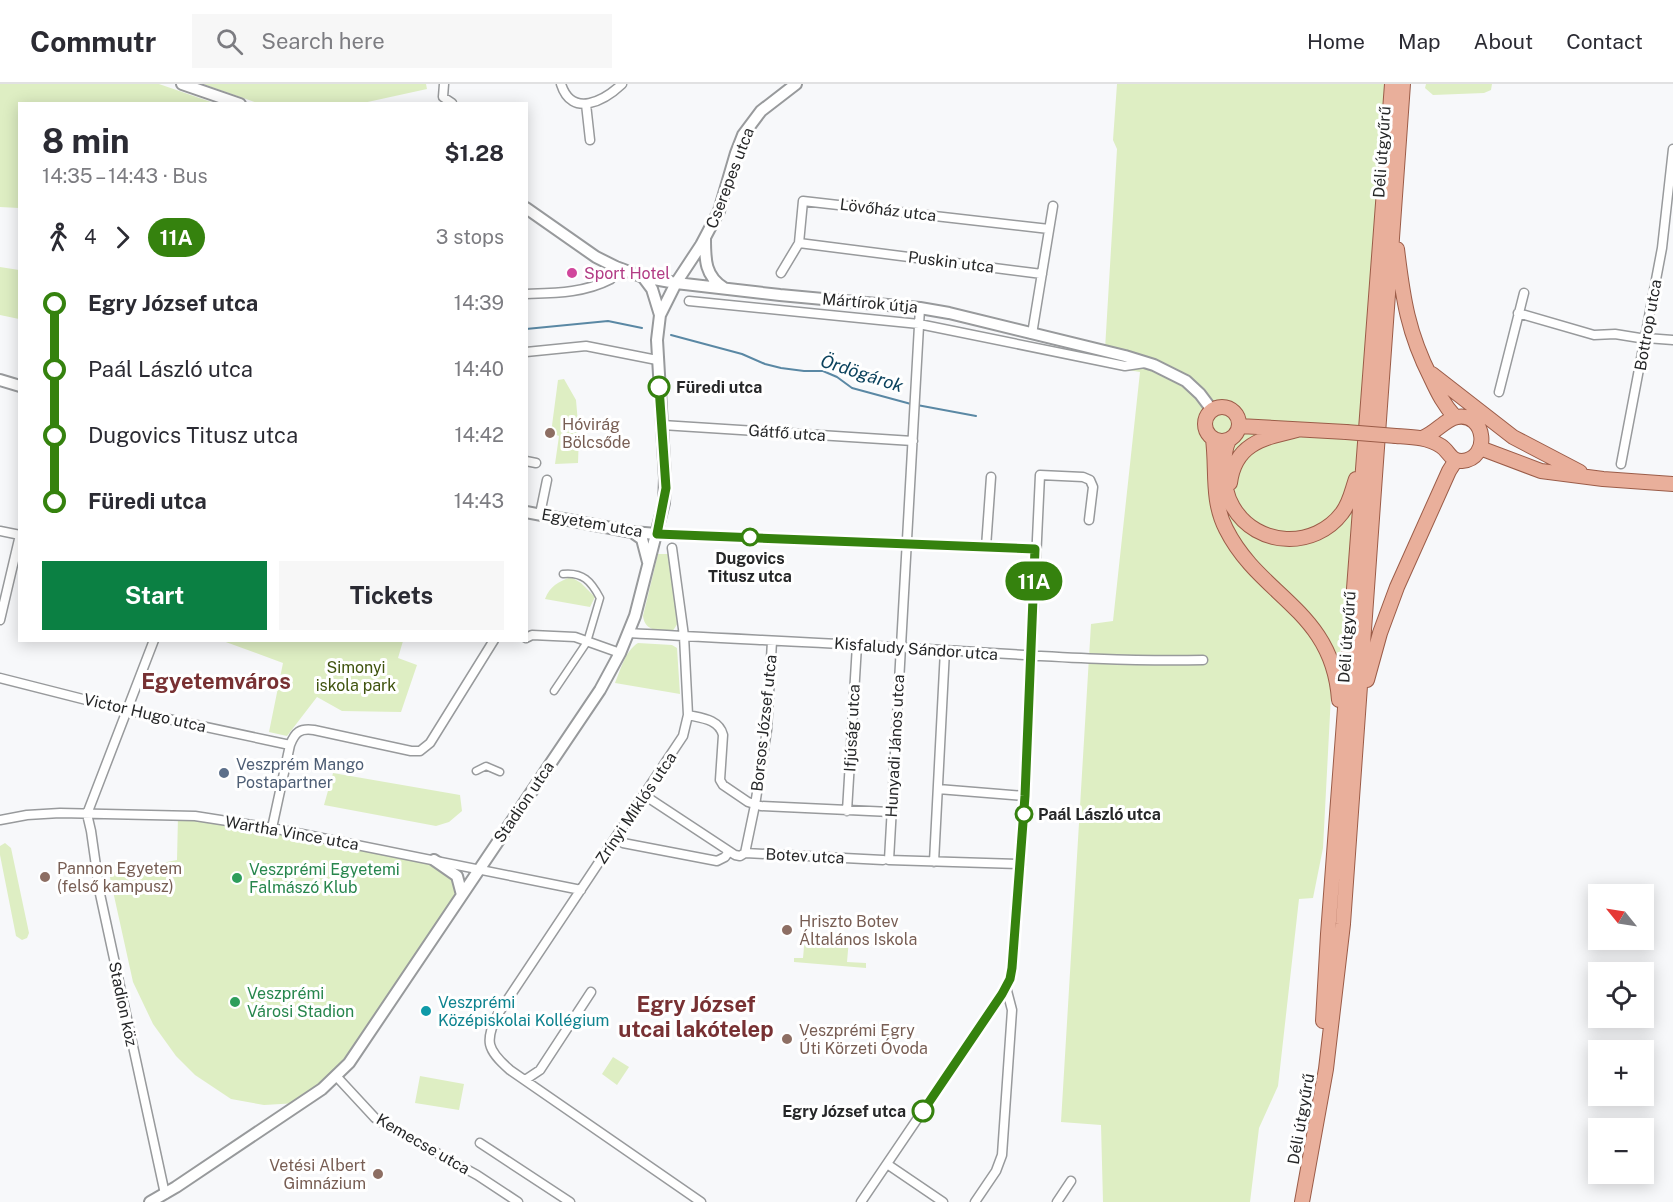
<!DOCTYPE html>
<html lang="en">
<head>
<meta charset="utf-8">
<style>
	:root { --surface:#fff; --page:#f7f7f7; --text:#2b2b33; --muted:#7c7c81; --line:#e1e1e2; --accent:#0b8043 }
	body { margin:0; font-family:"Public Sans",sans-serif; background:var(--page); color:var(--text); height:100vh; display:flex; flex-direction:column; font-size:22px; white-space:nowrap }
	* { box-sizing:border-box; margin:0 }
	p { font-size:20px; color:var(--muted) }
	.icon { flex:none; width:33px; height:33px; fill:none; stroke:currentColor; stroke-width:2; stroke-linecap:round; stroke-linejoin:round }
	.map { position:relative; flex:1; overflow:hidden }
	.drawer { position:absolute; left:18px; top:18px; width:510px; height:540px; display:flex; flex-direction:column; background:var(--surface); border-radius:0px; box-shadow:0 3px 15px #0003 }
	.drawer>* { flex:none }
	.badge { padding:0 12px; border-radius:20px; font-size:21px; line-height:39px }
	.needle { width:39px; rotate:300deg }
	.buttons { position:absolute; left:1588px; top:800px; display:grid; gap:12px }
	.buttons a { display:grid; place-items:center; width:66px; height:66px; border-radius:0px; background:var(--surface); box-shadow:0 3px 15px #0003; font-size:30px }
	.map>.badge { position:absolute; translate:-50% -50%; box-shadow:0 0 0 3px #fff }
	.legs { display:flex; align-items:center; gap:9px; height:66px; padding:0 24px; font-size:20px }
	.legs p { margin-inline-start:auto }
	.headline { display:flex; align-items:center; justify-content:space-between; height:102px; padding:0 24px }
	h1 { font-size:33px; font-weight:700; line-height:45px }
	.primary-button { display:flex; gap:12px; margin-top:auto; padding:12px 24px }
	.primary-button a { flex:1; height:69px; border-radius:0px; background:var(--accent); color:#fff; font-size:24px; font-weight:700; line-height:69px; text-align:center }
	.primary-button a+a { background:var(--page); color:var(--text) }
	ul { padding:0 24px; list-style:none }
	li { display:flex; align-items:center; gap:21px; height:66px; font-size:22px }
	li i { display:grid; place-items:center; width:9px; height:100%; margin:0 8px; background:currentColor }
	li i::after { content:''; width:15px; height:15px; margin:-8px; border:4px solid; border-radius:50%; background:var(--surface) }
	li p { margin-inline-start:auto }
	li:first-child i { background:linear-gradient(#0000 50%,currentColor 0) }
	li:last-child i { background:linear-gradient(currentColor 50%,#0000 0) }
	header { display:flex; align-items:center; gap:36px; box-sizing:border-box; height:84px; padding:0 30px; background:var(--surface); border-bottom:2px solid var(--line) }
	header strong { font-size:28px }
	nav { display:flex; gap:33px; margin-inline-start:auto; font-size:21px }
	.search { width:420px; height:54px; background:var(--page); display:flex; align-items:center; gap:15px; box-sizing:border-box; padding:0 21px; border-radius:0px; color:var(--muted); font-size:22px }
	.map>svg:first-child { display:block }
</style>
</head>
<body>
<header>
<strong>Commutr</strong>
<div class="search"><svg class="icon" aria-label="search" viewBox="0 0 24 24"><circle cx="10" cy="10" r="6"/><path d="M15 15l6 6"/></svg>Search here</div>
<nav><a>Home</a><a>Map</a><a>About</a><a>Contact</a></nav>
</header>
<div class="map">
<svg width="1673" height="1118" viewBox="0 0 1673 1118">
	<rect width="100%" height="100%" fill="#f7f8fa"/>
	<path fill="#deeec3" d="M0,0h159l55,19 -194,1 -1,104 -19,-1z
		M203,0h223l1,5 -64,14 -103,1z
		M1117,0h283l-52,533 -17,78 -8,153 -10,50 -14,1 -21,187 -19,42 -9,74h-147l-2,-77 -40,-3 30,-498 22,-3 27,-249 -36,-6 13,-217 -4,-9z
		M1426,0h66l-1,6 -7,3 -51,2 -8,-7z
		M0,183l19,3v49l-19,-4z
		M564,295l12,21 3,35 -1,28 -23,1 4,-28 -8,-3 7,-53z
		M658,470h12l8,69 -6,9c-13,-2 -27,0 -29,-16z
		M571,493l10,6 14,14 -5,10 -45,-8c5,-13 13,-17 26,-22z
		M223,557h180l-5,17 19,7 -16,47 -59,-1 -25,-14 -30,39 -18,-4 14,-69z
		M638,559l34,2 5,3 3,46 -65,-11c6,-14 10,-32 23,-40z
		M333,689l127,22 2,16 -13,11 -13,4 -112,-21z
		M178,732l256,44 23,16 5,19 -103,155 -61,53 -34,2 -33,-6 -36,-24 -19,-19 -23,-32 -20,-42 -24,-109 68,-13z
		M5,759l6,5 18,85 -2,5 -5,2 -6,-4 -16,-81v-9z
		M805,852l44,3 -2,23 19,1v5l-72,-6v-4h9z
		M613,973l16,10 -12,18 -15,-11z
		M420,992l44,8 -5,26 -44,-7z"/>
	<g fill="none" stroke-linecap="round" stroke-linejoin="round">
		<path stroke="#5a88a4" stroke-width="2" d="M526,245l82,-8 34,7
			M671,251l71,19 23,10 16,4 23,3h19l14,6 15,11 59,16
			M917,321l59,11"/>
		<g stroke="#989a9c" stroke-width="9">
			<path id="pedestrian" d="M554,607l33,-49 13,-44c-9,-17 -17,-26 -37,-24
				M476,687l10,-5 14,6"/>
		</g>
		<g stroke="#989a9c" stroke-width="11">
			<path id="minor" d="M444,0l-1,13 9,6
				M561,0c11,35 44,16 61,0
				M586,20l4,36
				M799,159l243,31
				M781,189l18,-30 4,-42 246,28
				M526,210c30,-1 58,-1 85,-15l5,-12
				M689,217l230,23 206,42 20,-3
				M920,224l-31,552 132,4
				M1518,229l76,22 21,-1 31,5
				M1032,250l21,-128
				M1646,254l27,2
				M526,268l60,-6 71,14
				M1499,308l25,-99
				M662,341l251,16
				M526,377l10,2
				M1621,380l41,-216 11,-99
				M540,430l7,-34
				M0,447l20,4
				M657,450l378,15
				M986,463l5,-70
				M672,464l12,88 4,79 -5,21 -185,278c-14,27 -11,36 12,56l191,132
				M0,536l20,-85
				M629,549c104,6 209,10 314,17 87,5 173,12 260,10
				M526,554l6,-3 43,2 45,16
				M0,594l126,32 164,35
				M688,631c13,3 31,4 35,20l-3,45 3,5 25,17 13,4 130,6
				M938,705l87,7
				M644,711l91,60 5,1 5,-3 138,7
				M847,727l10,-166
				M87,730l4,17 9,63 65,300
				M87,730l67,-174
				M0,736l27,-5 33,-2 135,3 77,12 309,62
				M272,744l18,-83c5,-13 10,-17 24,-15l97,21h9l10,-8 64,-103
				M623,759l94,18 8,-4 4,-6
				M745,769l10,-48 12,-75 5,-89
				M934,778l11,-212
				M337,993l38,41 11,7 91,50 41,27
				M525,996l15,-10 51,-78
				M480,1059l90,59
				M887,1080l56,38
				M861,1118l141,-208 8,-15 2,-11 13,-172 15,-321 43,2 7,3 3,7 -4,33
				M975,1118l21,-31 6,-16 10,-145 -6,-23
				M1057,1118l14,-21"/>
		</g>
		<g stroke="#989a9c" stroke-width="14">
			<path id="tertiary" d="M182,0l58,20
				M526,124l70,49 20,10 27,10 33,6 104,12 140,13 29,5 176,43 29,9 32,16 14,13 12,16
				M705,155c0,21 0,37 19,49
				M643,193l9,12 8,26
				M0,296l20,6
				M526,428l106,20 25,2
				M632,448l10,7 6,23
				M434,776l23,16 5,19
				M150,1118l26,-15 146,-98 27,-26 251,-373 20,-37 15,-37 29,-113 1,-25 -8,-138 3,-25 16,-32 25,-38 18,-34 17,-58 7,-18 18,-24 35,-27"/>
		</g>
		<g stroke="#9b5c48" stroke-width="16">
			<path id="primary" d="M1397,165c6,50 11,84 34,129 7,15 13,27 24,39
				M1432,290l81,63 67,35
				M1205 340a17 17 0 1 1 34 0a17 17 0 1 1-34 0Z
				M1239,342l107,6
				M1396,352c15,1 31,1 45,10 8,5 9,15 21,15 29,-2 24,-49 -5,-44 -12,2 -21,16 -35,21
				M1213,355c4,31 -2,61 13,90 34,68 107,81 113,171
				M1229,356c-4,8 -5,18 -5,27 0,13 2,29 9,40 24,41 82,42 109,6 8,-10 10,-23 14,-34
				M1480,364l61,23 62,8 70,5
				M1230,399c5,-40 34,-45 67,-53
				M1367,596l13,-47 17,-46 52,-116 7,-11
				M1323,937l5,-87 64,-850
				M1302,1118l24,-133 17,-145 60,-840"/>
		</g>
		<use href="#pedestrian" stroke="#fff" stroke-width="6"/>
		<use href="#minor" stroke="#fff" stroke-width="8"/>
		<use href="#tertiary" stroke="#fff" stroke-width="10"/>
		<use href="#primary" stroke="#e9af9b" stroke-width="14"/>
		<g stroke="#9b5c48" stroke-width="16" stroke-linecap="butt">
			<path id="primary-bridge" d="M1346,348l50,4"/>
		</g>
		<use href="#primary-bridge" stroke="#e9af9b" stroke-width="14"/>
	</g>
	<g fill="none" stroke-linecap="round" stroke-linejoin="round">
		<g stroke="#fff" stroke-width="14">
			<path id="line-1" d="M659,303l7,101 -9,46 378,15 -10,247 -13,172 -2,11 -8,15 -79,117"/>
		</g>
		<use href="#line-1" stroke="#35820e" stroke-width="9"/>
	</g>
	<circle fill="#d1479c" stroke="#fff" stroke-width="2" cx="572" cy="189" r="6"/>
	<g fill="#fff" stroke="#35820e" stroke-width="3">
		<circle cx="659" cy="303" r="10"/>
		<circle cx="750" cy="453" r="8"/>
		<circle cx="1024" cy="730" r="8"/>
		<circle cx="923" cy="1027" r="10"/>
	</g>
	<g fill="#8d6e63" stroke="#fff" stroke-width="2">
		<circle cx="550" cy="349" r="6"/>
		<circle cx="45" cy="793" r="6"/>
		<circle cx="787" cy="846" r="6"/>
		<circle cx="787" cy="955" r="6"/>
		<circle cx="378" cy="1090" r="6"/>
	</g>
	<circle fill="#5c6f8a" stroke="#fff" stroke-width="2" cx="224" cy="689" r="6"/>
	<g fill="#2e9e5b" stroke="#fff" stroke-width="2">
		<circle cx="237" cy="794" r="6"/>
		<circle cx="235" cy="918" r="6"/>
	</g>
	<circle fill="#0f9aa8" stroke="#fff" stroke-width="2" cx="426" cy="927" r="6"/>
	<g text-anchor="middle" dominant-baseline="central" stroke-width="6" stroke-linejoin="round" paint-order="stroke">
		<g font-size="16" fill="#262728" stroke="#fff">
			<text transform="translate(1382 68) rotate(-86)">Déli útgyűrű</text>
			<text transform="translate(730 94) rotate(-69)">Cserepes utca</text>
			<text transform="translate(888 126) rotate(7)">Lövőház utca</text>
			<text transform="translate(951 178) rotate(7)">Puskin utca</text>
			<text transform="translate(870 219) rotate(5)">Mártírok útja</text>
			<text transform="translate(1648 241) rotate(-80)">Bottrop utca</text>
			<text transform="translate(787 349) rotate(4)">Gátfő utca</text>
			<text transform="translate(592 439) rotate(10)">Egyetem utca</text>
			<text transform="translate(1347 553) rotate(-86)">Déli útgyűrű</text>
			<text transform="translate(916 565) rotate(4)">Kisfaludy Sándor utca</text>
			<text transform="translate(145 629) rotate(13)">Victor Hugo utca</text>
			<text transform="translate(764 639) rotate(-84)">Borsos József utca</text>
			<text transform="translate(852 644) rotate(-87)">Ifjúság utca</text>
			<text transform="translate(895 662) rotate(-87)">Hunyadi János utca</text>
			<text transform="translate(524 718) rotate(-56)">Stadion utca</text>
			<text transform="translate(636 724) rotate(-56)">Zrínyi Miklós utca</text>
			<text transform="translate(292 749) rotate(10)">Wartha Vince utca</text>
			<text transform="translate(805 772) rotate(3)">Botev utca</text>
			<text transform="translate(123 920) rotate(78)">Stadion köz</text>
			<text transform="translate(1301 1035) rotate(-80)">Déli útgyűrű</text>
			<text transform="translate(423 1060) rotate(30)">Kemecse utca</text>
		</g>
		<g font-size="16" fill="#b23c85" stroke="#fff" text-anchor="start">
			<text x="584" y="189">Sport Hotel</text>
		</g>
		<g font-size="16" font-weight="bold" fill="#262728" stroke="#fff" text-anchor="start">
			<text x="676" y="303">Füredi utca</text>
			<text x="750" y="474" text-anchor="middle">Dugovics<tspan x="750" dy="18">Titusz utca</tspan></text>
			<text x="1038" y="730">Paál László utca</text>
			<text x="906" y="1027" text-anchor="end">Egry József utca</text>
		</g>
		<g font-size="16" fill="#785e54" stroke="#fff" text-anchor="start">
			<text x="562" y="340">Hóvirág<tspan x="562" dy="18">Bölcsőde</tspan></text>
			<text x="57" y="784">Pannon Egyetem<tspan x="57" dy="18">(felső kampusz)</tspan></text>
			<text x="799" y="837">Hriszto Botev<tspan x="799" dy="18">Általános Iskola</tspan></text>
			<text x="799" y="946">Veszprémi Egry<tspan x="799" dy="18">Úti Körzeti Óvoda</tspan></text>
			<text x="366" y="1081" text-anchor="end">Vetési Albert<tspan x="366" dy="18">Gimnázium</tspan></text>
		</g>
		<g font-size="16" fill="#3f530e" stroke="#fff">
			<text x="356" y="583">Simonyi<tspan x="356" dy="18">iskola park</tspan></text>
		</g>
		<g font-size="16" fill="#4e5e75" stroke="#fff" text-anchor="start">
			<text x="236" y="680">Veszprém Mango<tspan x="236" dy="18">Postapartner</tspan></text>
		</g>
		<g font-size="16" fill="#27864d" stroke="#fff" text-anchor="start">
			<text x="249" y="785">Veszprémi Egyetemi<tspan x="249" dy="18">Falmászó Klub</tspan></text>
			<text x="247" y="909">Veszprémi<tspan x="247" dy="18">Városi Stadion</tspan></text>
		</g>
		<g font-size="16" fill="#0d838f" stroke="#fff" text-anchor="start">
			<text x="438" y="918">Veszprémi<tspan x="438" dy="18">Középiskolai Kollégium</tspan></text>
		</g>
		<g font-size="18" font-style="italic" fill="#0b425d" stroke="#fff">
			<text transform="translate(862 289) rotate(18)">Ördögárok</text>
		</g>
		<g font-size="22" font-weight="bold" fill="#783133" stroke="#fff">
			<text x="216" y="597">Egyetemváros</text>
			<text x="696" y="920">Egry József<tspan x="696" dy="25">utcai lakótelep</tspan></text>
		</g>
	</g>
</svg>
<div class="buttons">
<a><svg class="needle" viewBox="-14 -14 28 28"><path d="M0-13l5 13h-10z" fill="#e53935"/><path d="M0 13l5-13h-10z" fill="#7c7c81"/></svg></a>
<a><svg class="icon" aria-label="locate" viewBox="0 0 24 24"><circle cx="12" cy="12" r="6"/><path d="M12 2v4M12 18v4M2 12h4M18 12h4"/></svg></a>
<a>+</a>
<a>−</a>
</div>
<b class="badge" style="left:1034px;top:497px;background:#35820e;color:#fff">11A</b>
<section class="drawer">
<div class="headline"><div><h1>8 min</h1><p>14:35 – 14:43 · Bus</p></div><b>$1.28</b></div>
<div class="legs"><svg class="icon" aria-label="walk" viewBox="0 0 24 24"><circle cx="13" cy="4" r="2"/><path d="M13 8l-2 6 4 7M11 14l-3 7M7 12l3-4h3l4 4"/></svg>4<svg class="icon" aria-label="forward" viewBox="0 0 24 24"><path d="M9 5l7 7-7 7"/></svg><b class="badge" style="background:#35820e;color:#fff">11A</b><p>3 stops</p></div>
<ul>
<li><i style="color:#35820e"></i><b>Egry József utca</b><p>14:39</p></li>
<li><i style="color:#35820e"></i><span>Paál László utca</span><p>14:40</p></li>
<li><i style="color:#35820e"></i><span>Dugovics Titusz utca</span><p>14:42</p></li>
<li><i style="color:#35820e"></i><b>Füredi utca</b><p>14:43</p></li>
</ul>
<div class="primary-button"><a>Start</a><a>Tickets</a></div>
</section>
</div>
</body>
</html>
